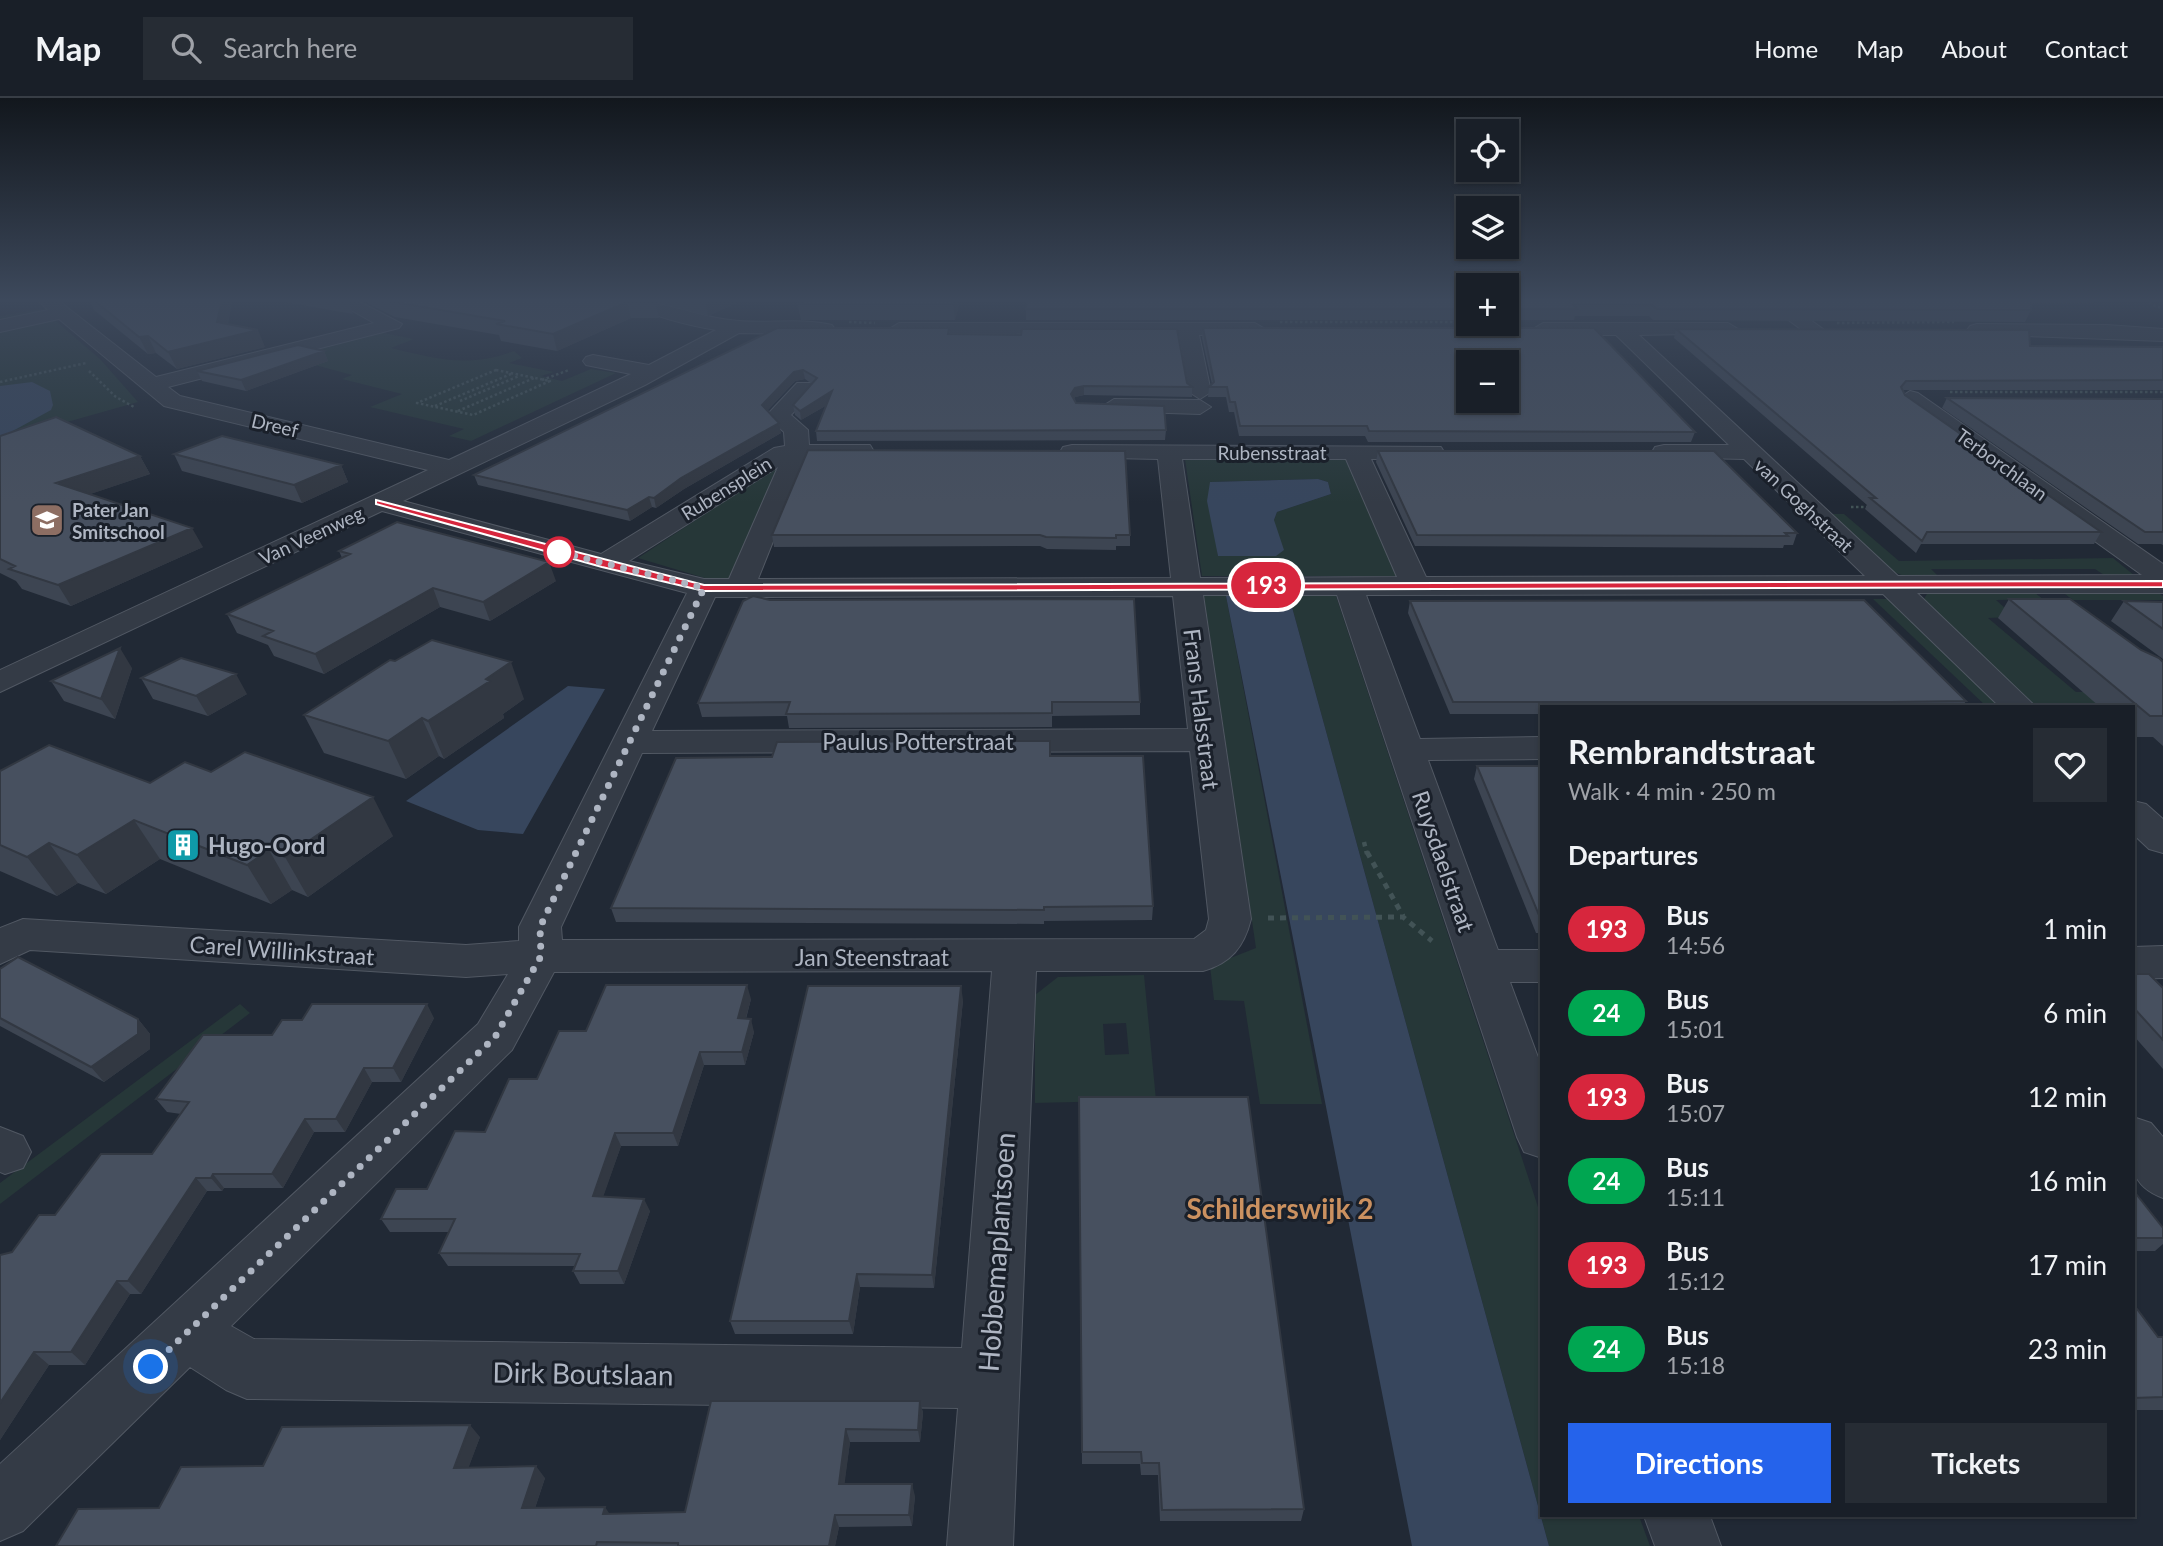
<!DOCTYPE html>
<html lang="en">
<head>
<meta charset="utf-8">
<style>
	:root { --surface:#191f28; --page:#262c34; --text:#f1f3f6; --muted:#9fa2a8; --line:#373d45; --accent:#2563eb }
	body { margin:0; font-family:Lato,sans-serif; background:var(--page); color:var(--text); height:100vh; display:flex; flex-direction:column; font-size:26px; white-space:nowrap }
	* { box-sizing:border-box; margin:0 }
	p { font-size:23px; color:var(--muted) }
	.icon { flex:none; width:38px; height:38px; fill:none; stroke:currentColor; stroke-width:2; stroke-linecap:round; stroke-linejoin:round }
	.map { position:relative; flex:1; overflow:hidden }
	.drawer { position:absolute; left:1540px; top:607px; width:595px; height:812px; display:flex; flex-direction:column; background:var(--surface); border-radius:0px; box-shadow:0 2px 5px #0004,0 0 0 2px var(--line) }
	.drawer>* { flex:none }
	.badge { padding:0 14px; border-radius:23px; font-size:24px; line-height:46px }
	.buttons { position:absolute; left:1456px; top:21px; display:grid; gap:14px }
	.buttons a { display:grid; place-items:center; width:63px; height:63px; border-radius:0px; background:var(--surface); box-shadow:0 2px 5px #0004,0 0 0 2px var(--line); font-size:35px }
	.you { position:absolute; width:35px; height:35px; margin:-18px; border:5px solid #fff; border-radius:50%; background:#1a73e8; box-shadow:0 0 0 10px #1a73e833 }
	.map>.badge { position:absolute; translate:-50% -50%; box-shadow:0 0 0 4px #fff }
	h2 { padding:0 28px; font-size:26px; line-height:63px }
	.round { display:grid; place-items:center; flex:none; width:74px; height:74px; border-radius:0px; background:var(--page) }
	.summary { display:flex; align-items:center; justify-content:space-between; height:119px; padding:0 28px }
	h1 { font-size:33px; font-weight:700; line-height:52px }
	.primary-button { display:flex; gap:14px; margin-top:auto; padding:14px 28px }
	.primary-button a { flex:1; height:80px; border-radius:0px; background:var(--accent); color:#fff; font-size:28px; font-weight:700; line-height:80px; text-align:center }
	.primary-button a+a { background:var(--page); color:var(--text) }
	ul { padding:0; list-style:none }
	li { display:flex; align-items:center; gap:21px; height:84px; padding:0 28px }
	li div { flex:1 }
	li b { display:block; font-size:26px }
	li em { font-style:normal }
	li .badge { min-width:77px; font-weight:700; text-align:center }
	header { display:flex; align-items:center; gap:42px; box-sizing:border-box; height:98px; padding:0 35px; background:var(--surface); border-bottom:2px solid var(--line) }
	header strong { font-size:33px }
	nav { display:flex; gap:38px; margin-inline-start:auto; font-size:24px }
	.search { width:490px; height:63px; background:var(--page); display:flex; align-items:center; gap:18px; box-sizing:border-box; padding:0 24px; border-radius:0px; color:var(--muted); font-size:26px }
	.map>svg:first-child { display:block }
</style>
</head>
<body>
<header>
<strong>Map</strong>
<div class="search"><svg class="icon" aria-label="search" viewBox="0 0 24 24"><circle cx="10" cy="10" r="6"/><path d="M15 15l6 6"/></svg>Search here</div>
<nav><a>Home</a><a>Map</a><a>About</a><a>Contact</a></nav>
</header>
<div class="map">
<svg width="2163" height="1448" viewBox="0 0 2163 1448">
	<rect width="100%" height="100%" fill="#212935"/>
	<path fill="#263738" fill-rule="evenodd" d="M42,211l58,50 38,43 -138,39v-125z
		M378,234l36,7 -23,9c46,11 77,20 123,3l8,7 -13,5 45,9 -13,4 21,5 29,-12 25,4 -145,68 -22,-5 15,-7 -94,-22 32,-13 -60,-15 10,-4 -37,-10 -22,-11z
		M1185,361h168l54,117h-205zM1318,381l10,3 3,12 -54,18 -3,8 2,36h-58l-8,-74z
		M772,372h12l-48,108 -28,1 -70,-21z
		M1825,416h19l55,47 214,-3 22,18 -28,1 -12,-8h-164l9,9 -36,-2 -15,-6z
		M2031,492l12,9 -47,1 19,17 -27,1 88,74h87l-30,15h-146l-114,-108h51l4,-7z
		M2061,493h95l7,5v4h-90z
		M1204,498h22l96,508h-62l-16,-103 -30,-1 -4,-34 46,-18z
		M1289,498h47l206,623v297h97l11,30h-101z
		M1144,877l12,125 -121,3v-108l23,-18zM1126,925l3,31 -24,1 -2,-31z
		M240,906l10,9 -250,191v-21z"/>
	<path fill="#37465d" d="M32,284l18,9 3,14 -2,5 -51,28v-52z
		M1318,381l10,3 3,12 -54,18 -3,8 10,30 -8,6h-58l-11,-55 3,-19z
		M1226,498h63l260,950h-137z
		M568,588l37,3 -82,145 -45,-4 -72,-29z"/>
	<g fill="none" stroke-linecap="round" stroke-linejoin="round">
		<g stroke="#515863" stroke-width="2">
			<path id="minor" d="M39,203h20l97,76 218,-54 -39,-22h23l44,23 -3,4 -231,59 12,9 269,64 182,-86 -45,-9 -3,-4 3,-4 7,-2 56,10 67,-35c-19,-3 -75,-15 -86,-29 34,0 65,15 100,19 33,5 70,-3 102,5l3,4 -10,6 -86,-2 -94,52 -242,116 198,53 173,-106 11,-2 -1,-14 -18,-16 31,-33h16l3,5 -25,27 17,15 1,15h61l3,5 -3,5 -9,2 -55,2 -48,120 413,-1 -13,-119 -95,-2 -3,-5 3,-5 9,-2 369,2 3,5 -3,5 -9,2h-61l55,118 439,-1 -121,-117 -89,-2 -3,-5 3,-5 9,-2h65l-113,-110h-73l-10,-6 10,-6h185l10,6 -3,4 -96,2 259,241 244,-1 -240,-172 -3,-5 11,-7 8,2 245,171v29h-246l119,114h-36l-117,-113 -517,1 54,144 122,-2v22l-114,1 70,190h44v32h-32l32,86v90l-18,-6 -7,-15 -180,-542h-134l48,324c-7,28 -20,44 -48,52h-167l-23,575h-66l11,-138 -711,-9 -21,-9 -36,-23 -167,164 -23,10v-77l478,-440 30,-50 -42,3 -436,-27 -30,14v-36l23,-9 443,26 53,-4v-14l168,-334 -305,-82 -382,181v-22l428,-200 -264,-64 -105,-87 -59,13v-12l48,-10zM1182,361h164l51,118 -197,1zM778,369l-49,112h-25l-75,-18zM1173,498l15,133 -536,2 63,-134zM1190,653l19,168 -3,11 -12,9 -632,1 -1,-13 81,-174zM992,873l-30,377 -708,-9 -23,-13 281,-276 42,-78z
				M1763,203h21l39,28 -3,4h-14z
				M899,225h356l10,6 -10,6h-56l12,57 -11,7 -11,-7 -10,-57 -287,-2 -3,-4z
				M1977,226l130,1 56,4v12l-193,-7 -3,-4 3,-4z
				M1114,301l86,1 11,7 -11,7 -94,-3 -3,-5z
				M2133,703l13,3 17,15v34l-14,-4 -16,-15z
				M2163,848v32l-30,1v-32z
				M2133,1019l18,6 12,14v61c-41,-15 -30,-44 -30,-81z
				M0,1029l23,9 8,16 -8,16 -18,6 -5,-2z
				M1644,1418h66l11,30h-66z"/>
		</g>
		<path stroke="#425356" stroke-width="2.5" stroke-dasharray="2.5 2.5" stroke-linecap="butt" d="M2144,203l17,7
			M849,224l26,1
			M1280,224h188
			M1837,225l117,-1
			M496,272l54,11 -77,34 -56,-12z
			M89,273l27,26 18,10
			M542,282l27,-10
			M0,284l86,-19
			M1950,294h213
			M460,303l59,-25
			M435,308l76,-32
			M458,313l76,-33
			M1851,409h19"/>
		<path stroke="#425356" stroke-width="4.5" stroke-dasharray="4.5 4.5" stroke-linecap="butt" d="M1364,744l3,12"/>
		<path stroke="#425356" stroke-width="5" stroke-dasharray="6 6" stroke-linecap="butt" d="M1367,754l36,64
			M1268,820l135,-1 29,24"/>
		<use href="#minor" fill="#343b46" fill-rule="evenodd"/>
	</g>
	<path fill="#3d4552" d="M90,203h142l-4,23 37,23 -88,22 -21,-16 -8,1 -54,-44z
		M280,203h68l5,13z
		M363,203h288l4,1 4,16h-28l-74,33 -56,-10 -2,-6 -104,-18z
		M652,203h89l-33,15z
		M960,203l-5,19h-154l-4,-18z
		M1468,203v19h-442v-11z
		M1507,203h587l-1,2h-62v7l-6,12 -372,-2 -4,-4h-74l-1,4h-67z
		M777,230h172l1,6 237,49 5,4v10l-108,-2 -9,2 -1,2 2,4 90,27 -1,10 -348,1 -1,-10 11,-26 -26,15 -6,-5 -2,-10 19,-21 -7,-5 -10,2 -27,29 13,23 -97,56 -28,19 -4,-1 -22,14 -152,-36 -4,-10z
		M1203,230l492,104 -4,10h-323l-3,-6h-126l-5,-24h-5l-3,-15h-18l1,-10 3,-3 -10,-46z
		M1676,231l354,17 133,1v43h-260l2,5 196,137 -7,12h-173l-5,9 -51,-44 2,-4 -193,-167z
		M324,253l4,10 -82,30 -44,-10 -5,-10z
		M1947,300l216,1v146l-2,-1h-23l-196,-136z
		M0,338l140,20 10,18 -60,20 113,53 -132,59 -49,-17 -6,-8 -16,-8z
		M1378,353l419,82 -4,12h-9l-1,3 -368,-2 -39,-84z
		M174,356l167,11 7,17 -46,21 -120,-32z
		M772,437h358v11h-14v4l-69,-1 -7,-3 -266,1z
		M339,453l217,30 -66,40 -50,-14 -116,67 -50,-18 -6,-11 -31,-12 -10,-19 115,-56z
		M2009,501l132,51 22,12v84l-10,-9h-18l-2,-2v-28h-33l-102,-89z
		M1410,503l556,100 -4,6h-420v7h-92l-42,-101z
		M2124,503l39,1v57l-52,-38z
		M132,570l-17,51 -51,-18 -13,-20z
		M141,580l106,16 -39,22 -55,-17z
		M524,601l-21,15 1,4 -60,41 -5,-3 -33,23 -82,-26 -20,-38z
		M1140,604v13l-88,1v11l-263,1 -2,-12 -85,1 -4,-14z
		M1050,658l103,150 -1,14 -108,1v3l-428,-2 -5,-14z
		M1477,668h65v167h-6l-62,-154z
		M0,673l150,12 243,53 -85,61 -16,-7 -21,14 -111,-45 -54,35 -28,-11 -21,13 -57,-25z
		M0,871l138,50 12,15v15l-46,33 -104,-56z
		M2133,876l30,14v81l-30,-34z
		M751,901l-5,20 8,13 -9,33h-41l-26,81h-57l-18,50 47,15 -26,73h-44l-7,-13 2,-5h-127l-9,-13 10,-21h-59l-9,-13 46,-30 159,-158z
		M963,902l-29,288 -74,-1 -7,47h-118l-5,-13z
		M434,920l-33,64h-29l-27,50h-31l-31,56h-59l-2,3h-15l-66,103h-11l-45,71h-36l-49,75v-185l12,-3 43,-37 97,-61 29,-40 -14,-2 -11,-13 116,-64z
		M1079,999l225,412 -3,12h-141l-2,-46h-17l-1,-11h-58z
		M2133,1092l30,38v16l-8,7h-22z
		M2133,1211l25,28h5v73h-30z
		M711,1303h209l3,12 -3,29h-70l-6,42 71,12 -3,30 -73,1 -4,19h-779l103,-38 104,-42 217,-29 -12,31 77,10 -10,30 75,6 75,-2z"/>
	<path fill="#323842" d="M222,203h10l-7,37 33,-8 7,17 -88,22 -9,-17 49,-30z
		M705,203h36l-33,15z
		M955,203h5l-5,19 -2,-16z
		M627,204l4,16 -74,33 -4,-17z
		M148,238l8,17 -8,1 -9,-17z
		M324,253l4,10 -82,30 -5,-11z
		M803,272l2,9 -10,2 -31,33 -2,-9 32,-33z
		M1084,288v9l-9,2 -4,7v-10l4,-6z
		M832,293l2,10 -33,19 -1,-9z
		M779,325l2,10 -97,56 -28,19 -2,-10 27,-20z
		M140,358l10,18 -83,28 -11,-19z
		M341,367l7,17 -46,21 -8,-18z
		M649,399l3,10 -22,14 -3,-11z
		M192,430l11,19 -132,59 -13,-21z
		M549,464l7,19 -66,40 -7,-19z
		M433,490l7,19 -116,67 -9,-20z
		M120,550l12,20 -17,51 -14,-20z
		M511,564l13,37 -21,15 1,4 -60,41 -16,-38 58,-42z
		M236,576l11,20 -39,22 -12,-20z
		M422,620l17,38 -33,23 -18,-38z
		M373,699l20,39 -85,61 -23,-40z
		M134,722l26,39 -54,35 -29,-39z
		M49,745l29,40 -21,13 -30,-39z
		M269,752l23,40 -21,14 -24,-39z
		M747,887l4,14 -9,33 -4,-14z
		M961,888l2,14 -29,288 -2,-13z
		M427,906l7,14 -33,64 -8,-14z
		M138,921l12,15v15l-46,33 -13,-15z
		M751,921l3,13 -9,33 -3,-13z
		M700,954l4,13 -26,81 -5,-13z
		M364,970l8,14 -27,50 -9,-13z
		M305,1021l9,13 -31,56 -11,-14z
		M615,1035l6,13 -22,63 -6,-13z
		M213,1076l11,14 -2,3 -11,-13z
		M196,1080l11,13 -66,103 -13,-13z
		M644,1101l6,12 -26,73 -6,-13z
		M857,1176l3,13 -7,47 -4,-13z
		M117,1183l13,13 -45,71 -14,-13z
		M34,1254l15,13 -49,75v-37z
		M920,1303l3,12 -3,29 -2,-12z
		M470,1327l10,12 -16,43 -10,-12z
		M846,1331l4,13 -7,54 -4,-12z
		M536,1368l9,12 -14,42 -9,-12z
		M912,1386l3,12 -3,30 -3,-11z
		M605,1409l8,12 -10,-5z
		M835,1417l4,12 -4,19h-6z"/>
	<path fill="#47505f" stroke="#323842" stroke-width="2" fill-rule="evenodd" d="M95,203h127l-5,21 41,8 -90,22 -20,-16 -9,1z
		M388,203h263l4,1h-28l-74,32 -57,-10 9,-3z
		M799,203h156l-2,3h-154l3,-2h-5z
		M1027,203h441v8h-442z
		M1507,203h524v9l-374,-1 -5,-4 -79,-1 4,5h-70z
		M777,230h172l-1,6 73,1 1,-6h155l10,54 5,4 -108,-1 -9,2 -4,6 5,9 88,3 2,24 -350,1 16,-40 -32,20 -7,-6 24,-27 -14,-8 -9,2 -32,33 17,18 -98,55 -27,20 -5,-1 -22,13 -153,-35z
		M1203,230h391l101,104 -326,-1 -2,-5h-127l-5,-24h-5l-3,-15h-18l5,-5zM1468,264h39v39h-39z
		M1676,231l353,1 1,16 133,1v33l-257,1 -5,6 4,8 196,137h-174l-5,9 -52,-43h6z
		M298,247l26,6 -83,29 -44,-9z
		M1947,300l216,1v133h-18z
		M56,319l84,39 -84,27 136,45 -134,57 -49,-16 6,-3 -15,-7v-123z
		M222,338l119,29 -47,20 -120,-31z
		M808,352l317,1 5,84h-14v3l-70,-1 -6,-2h-268z
		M1378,353h336l83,82h-12l3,3 -371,-1z
		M397,424l152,40 -66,40 -50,-14 -118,66 -52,-18 10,-5 -46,-17 123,-60 -11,-3z
		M753,498l17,4 364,-1 6,103h-88v11l-266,1 4,-12 -92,1 45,-102z
		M2009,501h61l71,51 18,8 4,4v54h-13z
		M1864,502l102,101 -75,1h-438l-43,-101z
		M2124,503l39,1v27z
		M432,542l79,22 -25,17 4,2 -62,40 -6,-3 -34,23 -84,-26 86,-55 5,1z
		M120,550l-19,51 -50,-18z
		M181,560l55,16 -40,22 -55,-18z
		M1050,643v15h93l10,150 -109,1v3l-433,-2 65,-150 96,-1 5,-15z
		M49,647l101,38 35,-21 26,10 34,-20 128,45 -88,60 -16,-7 -22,15 -113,-45 -57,35 -28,-12 -22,14 -27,-12v-74z
		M1477,668h65v154h-1z
		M18,859l120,62v15l-47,33 -91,-49v-49z
		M2133,876h16l14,14v52l-30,-33z
		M606,887h141l-9,33 13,1 -9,33h-42l-27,81h-58l-22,63 51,3 -26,72h-45l7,-17 -141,-1 16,-34h-74l15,-30h31l28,-58 30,1 24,-53h28l22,-48h27z
		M808,888h153l-29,289 -75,-1 -8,47h-119z
		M312,906h115l-34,64h-29l-28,51h-31l-33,55h-59l-2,4h-15l-68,103h-11l-46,71h-37l-34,51v-148l12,-3 27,-37h16l46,-61h51l37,-52 -33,-3 47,-64h69l10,-15h20z
		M1079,999h169l56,412 -142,1 -3,-47h-17l-1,-11h-59z
		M2133,1092l30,38v10h-30z
		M2133,1211h4l21,28h5v60l-30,1z
		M711,1303h209l-2,29 -72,-1 -7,55h73l-3,31h-74l-6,31h-151v-3l-81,-1 -1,4h-540l22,-37 81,-1 22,-41 82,-1 19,-39 188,-2 -16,43 82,-2 -14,42 83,-1 -2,7 82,-2z"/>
	<linearGradient id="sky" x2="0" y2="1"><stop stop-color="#12171d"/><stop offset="0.5" stop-color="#3d495c"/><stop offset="1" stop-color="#3d495c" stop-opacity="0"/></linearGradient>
	<rect width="2163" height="405" fill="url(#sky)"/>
	<path fill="#d7263d" stroke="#fff" stroke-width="2" d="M376,402l328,85 1459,-4v6l-1459,4 -102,-24 -226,-63z"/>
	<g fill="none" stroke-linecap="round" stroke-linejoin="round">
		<path stroke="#aeb5c2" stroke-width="7" stroke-dasharray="0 12.6" d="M151,1269l344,-330 46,-81 -1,-29 164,-339 -148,-37 3,1"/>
	</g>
	<defs>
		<g id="school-square" transform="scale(1.75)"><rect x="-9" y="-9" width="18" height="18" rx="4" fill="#8d6e63" stroke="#1a202a"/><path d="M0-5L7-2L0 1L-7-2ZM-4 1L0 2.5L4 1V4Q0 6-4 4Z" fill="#fff"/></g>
		<g id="building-square" transform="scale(1.75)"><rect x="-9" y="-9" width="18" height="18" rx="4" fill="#0f9aa8" stroke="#1a202a"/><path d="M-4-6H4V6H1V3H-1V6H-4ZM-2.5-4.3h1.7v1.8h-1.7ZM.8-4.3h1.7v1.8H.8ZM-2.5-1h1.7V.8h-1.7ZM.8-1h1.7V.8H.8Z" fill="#fff"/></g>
	</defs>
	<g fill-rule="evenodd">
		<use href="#school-square" x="47" y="422"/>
		<use href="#building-square" x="183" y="747"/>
	</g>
	<circle fill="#fff" stroke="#d7263d" stroke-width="3.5" cx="559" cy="454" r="14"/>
	<g text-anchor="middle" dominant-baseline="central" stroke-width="6" stroke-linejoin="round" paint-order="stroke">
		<g font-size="19" fill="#aeb5c2" stroke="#1a202a">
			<text transform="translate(275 327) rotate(13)">Dreef</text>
			<text x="1272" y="354">Rubensstraat</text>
			<text transform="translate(2002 366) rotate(36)">Terborchlaan</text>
			<text transform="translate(726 390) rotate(-32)">Rubensplein</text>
			<text transform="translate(1804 407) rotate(43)">van Goghstraat</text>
			<text transform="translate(311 437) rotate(-25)">Van Veenweg</text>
		</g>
		<g font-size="19" font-weight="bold" fill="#aeb5c2" stroke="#1a202a" text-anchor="start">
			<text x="72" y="411">Pater Jan<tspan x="72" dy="22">Smitschool</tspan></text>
		</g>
		<g font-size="23" fill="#aeb5c2" stroke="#1a202a">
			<text transform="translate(1202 611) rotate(83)">Frans Halsstraat</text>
			<text x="918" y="643">Paulus Potterstraat</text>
			<text transform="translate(1444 763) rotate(71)">Ruysdaelstraat</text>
			<text transform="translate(282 852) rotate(4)">Carel Willinkstraat</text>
			<text x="872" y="859">Jan Steenstraat</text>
		</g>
		<g font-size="23" font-weight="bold" fill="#aeb5c2" stroke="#1a202a" text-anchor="start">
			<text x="208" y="747">Hugo-Oord</text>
		</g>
		<g font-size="28" font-weight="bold" fill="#cb9160" stroke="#1a202a">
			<text x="1280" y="1110">Schilderswijk 2</text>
		</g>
		<g font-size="28" fill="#aeb5c2" stroke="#1a202a">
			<text transform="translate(996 1154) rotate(-86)">Hobbemaplantsoen</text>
			<text transform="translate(583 1275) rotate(1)">Dirk Boutslaan</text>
		</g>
	</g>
</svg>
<div class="buttons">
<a><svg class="icon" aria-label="locate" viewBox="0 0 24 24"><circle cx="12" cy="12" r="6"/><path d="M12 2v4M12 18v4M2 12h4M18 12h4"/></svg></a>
<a><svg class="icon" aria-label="layers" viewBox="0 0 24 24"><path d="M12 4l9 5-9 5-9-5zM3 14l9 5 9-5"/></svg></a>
<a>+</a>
<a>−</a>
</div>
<div class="you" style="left:151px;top:1269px"></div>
<b class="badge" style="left:1266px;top:487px;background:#d7263d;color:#fff">193</b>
<section class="drawer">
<div class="summary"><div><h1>Rembrandtstraat</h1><p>Walk · 4 min · 250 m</p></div><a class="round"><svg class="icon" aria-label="heart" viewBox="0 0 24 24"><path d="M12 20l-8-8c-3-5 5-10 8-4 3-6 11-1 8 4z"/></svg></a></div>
<h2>Departures</h2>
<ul>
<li><span class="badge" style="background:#d7263d;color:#fff">193</span><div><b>Bus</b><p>14:56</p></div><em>1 min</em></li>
<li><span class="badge" style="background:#00a651;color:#fff">24</span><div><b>Bus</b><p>15:01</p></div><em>6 min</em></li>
<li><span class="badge" style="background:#d7263d;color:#fff">193</span><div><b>Bus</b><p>15:07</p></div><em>12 min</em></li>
<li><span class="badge" style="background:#00a651;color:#fff">24</span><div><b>Bus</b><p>15:11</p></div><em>16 min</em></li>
<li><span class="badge" style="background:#d7263d;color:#fff">193</span><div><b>Bus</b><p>15:12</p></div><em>17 min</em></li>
<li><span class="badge" style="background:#00a651;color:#fff">24</span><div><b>Bus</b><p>15:18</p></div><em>23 min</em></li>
</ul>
<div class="primary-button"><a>Directions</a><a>Tickets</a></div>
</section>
</div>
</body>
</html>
